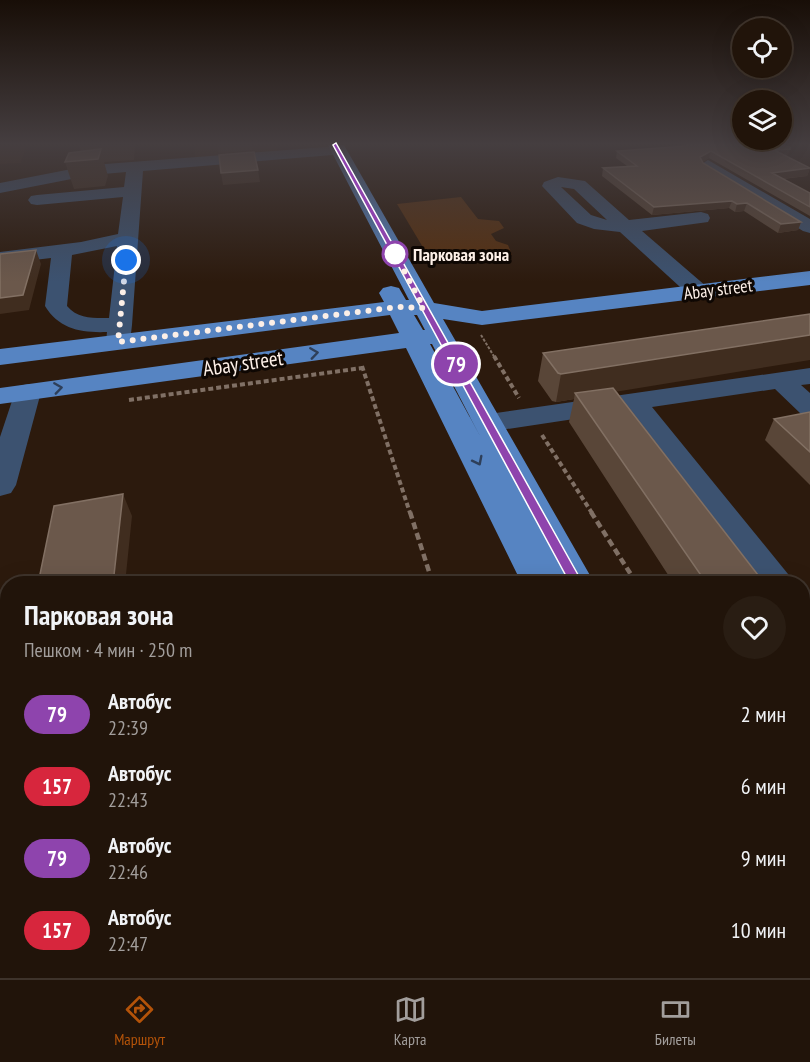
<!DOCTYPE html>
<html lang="ru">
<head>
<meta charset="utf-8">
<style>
	:root { --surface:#21140a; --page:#291d13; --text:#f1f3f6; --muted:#a29e9c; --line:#3e332b; --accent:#b45309 }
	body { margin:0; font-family:"PT Sans Narrow",sans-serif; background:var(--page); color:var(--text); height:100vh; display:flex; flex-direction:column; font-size:22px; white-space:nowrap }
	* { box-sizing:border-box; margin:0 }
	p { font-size:20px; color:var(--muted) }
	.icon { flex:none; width:33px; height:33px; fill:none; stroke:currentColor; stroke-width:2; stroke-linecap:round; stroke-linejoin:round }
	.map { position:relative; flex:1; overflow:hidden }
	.drawer { position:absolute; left:0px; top:576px; width:810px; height:402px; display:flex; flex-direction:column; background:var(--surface); border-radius:24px 24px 0 0; box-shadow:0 6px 24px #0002,0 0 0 2px var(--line) }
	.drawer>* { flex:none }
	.badge { padding:0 12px; border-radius:20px; font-size:21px; line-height:39px }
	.fabs { position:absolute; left:732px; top:18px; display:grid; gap:12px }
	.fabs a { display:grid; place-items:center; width:60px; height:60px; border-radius:50%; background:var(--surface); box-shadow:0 6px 24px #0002,0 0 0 2px var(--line); font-size:30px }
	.you { position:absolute; width:30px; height:30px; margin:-15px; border:4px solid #fff; border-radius:50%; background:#1a73e8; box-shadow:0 0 0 9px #1a73e833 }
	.map>.badge { position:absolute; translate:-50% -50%; box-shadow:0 0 0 3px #fff }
	.round { display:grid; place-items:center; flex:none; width:63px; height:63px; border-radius:32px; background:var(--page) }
	.head { display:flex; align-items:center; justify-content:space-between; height:102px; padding:0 24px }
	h1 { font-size:28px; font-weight:700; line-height:45px }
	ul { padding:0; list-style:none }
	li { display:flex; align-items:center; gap:18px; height:72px; padding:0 24px }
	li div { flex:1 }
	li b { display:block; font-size:22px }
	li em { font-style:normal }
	li .badge { min-width:66px; font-weight:700; text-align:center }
	.tabs { display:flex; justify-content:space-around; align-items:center; height:84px; border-top:2px solid var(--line); background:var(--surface); font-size:16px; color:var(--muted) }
	.tabs a { display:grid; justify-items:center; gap:3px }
	.tabs .on { color:var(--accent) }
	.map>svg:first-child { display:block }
</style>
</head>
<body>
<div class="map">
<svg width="810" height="978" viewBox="0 0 810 978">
	<rect width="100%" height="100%" fill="#2c1a0d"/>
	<path fill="#38210f" d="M0,145h26l-5,18 -21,1z
		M195,145h80l4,9 -84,7z"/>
	<path fill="#562f0f" d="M461,197l17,22 21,2 5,7 -13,6 5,7 12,4 4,10 -79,9 -36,-60z"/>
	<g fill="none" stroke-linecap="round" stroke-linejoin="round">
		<path stroke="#807065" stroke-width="2" stroke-dasharray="3 1.5" stroke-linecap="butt" d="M481,335l14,23"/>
		<path stroke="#807065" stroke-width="4" stroke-dasharray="5 3" stroke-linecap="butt" d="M494,356l25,42
			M362,366l48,147
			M129,400l233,-32
			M542,435l50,78"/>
		<path stroke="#807065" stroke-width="4.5" stroke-dasharray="7 4" stroke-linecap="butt" d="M410,512l23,72
			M591,512l46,72"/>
		<path stroke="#807065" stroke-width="6" stroke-dasharray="9 4.5" stroke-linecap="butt" d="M565,970l3,8"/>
		<path fill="#3c5270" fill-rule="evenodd" d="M339,146l5,2 3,3 -3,3 -201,17 -11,154 -2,17 -3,5 -9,2 -9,-2 -3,-5 1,-10c-26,1 -48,-3 -62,-26l6,-48 -51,6v-12l81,-10 37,-8 5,-37 -86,8 -6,-1 -3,-4 3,-4 6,-1 87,-8 2,-15 -34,3 -92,18v-10l92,-18zM117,246l-8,72c-16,0 -31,1 -42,-12l5,-51z
			M708,160l102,59v14l-7,-2 -101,-63 -2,-3z
			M558,177l27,4 44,39 72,-8 7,2 2,4 -2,4 -66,9 65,56 3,5 -3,5 -8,2 -8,-2 -71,-65 -26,-3 -17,-6 -35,-37 2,-4zM561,187l13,2 33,31 -16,-5z
			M810,368v16l-9,1 9,8v22l-10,-2 -25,-24 -123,18 136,167 5,10h-39l-127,-173 -166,25 -10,-3 -4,-6 4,-6 10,-3z
			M28,384l9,2 4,6 -25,93 -5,8 -11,3v-59l15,-45 4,-6z
			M802,604l8,2v39l-8,-3z
			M810,833v50l-8,2v-50z
			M8,897v52l-8,2v-52z"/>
		<path fill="#5684c2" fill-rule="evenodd" d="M328,145h16l90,158 48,8 328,-40v14l-328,40 -39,-6 152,265h-73l-116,-236 -406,56v-16l399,-55 -9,-18 -390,50v-16l384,-47 -5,-9 4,-5 8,-2 8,2 7,12h3zM414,315h3l8,15h-2zM430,344h2l48,92z
			M802,947l8,4v27h-100l-3,-8h95z"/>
	</g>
	<path fill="#594638" d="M671,145h111l5,11h-1l24,12 -3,8 -24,3 27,14v23l-101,-58 -7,4 99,60 -3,8 -20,3 -34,-22 -9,1 -6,-4 -77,7 -50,-39 1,-8 24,-2 -11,-8 1,-7 57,-4z
		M543,353l74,39 148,192h-91l-105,-162 5,-23 -18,3 -4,-1 -14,-20z
		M810,412v73l-45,-45 9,-21z
		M802,632l8,10v149l-8,-11z"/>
	<path fill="#402d1f" d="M79,145h56l-1,15 -30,2 4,14 -3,10 -31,3 -9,-27 18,-2z
		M217,145h35l1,5 -34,3z
		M790,149l-3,7 -16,2 3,-8z
		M711,151l-2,7 -11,7 2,-8z
		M810,168l-3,8 -38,4 3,-7z
		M258,170l2,12 -37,3 -2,-12z
		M732,201l-3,7 -77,7 2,-8z
		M747,203l-3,8 -9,1 2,-8z
		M801,222l-3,8 -20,3 3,-9z
		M36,250l5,14 -12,46 -29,4v-16z
		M810,335v25l-232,38 -3,-5 -1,6 -18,3 5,-28z
		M123,494l9,22 -7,68h-12z
		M88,970h9v8h-9z
		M297,970h2l1,8h-2z"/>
	<path fill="#6b584b" stroke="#827063" stroke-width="1.5" d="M684,145h98l8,2v2l-16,1 36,18 -38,5 38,20v14l-99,-56 -11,6 3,6 98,59 -20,2 -34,-21 -10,1 -5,-3 -78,6 -51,-39 34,-2 -20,-15 69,-5z
		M101,149l-3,10 -33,3 4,-9z
		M254,152l4,18 -37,3 -2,-18z
		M36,250l-13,45 -23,3v-44z
		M810,314v21l-249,39 -3,-1 -15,-20z
		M613,388l152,196h-58l-132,-191z
		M810,412v40l-36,-33z
		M123,494l-10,90h-75l16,-78z
		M802,632l8,10v89l-8,-11z
		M8,647v33l-8,-10v-18z
		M33,970h55v8h-55z
		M243,970h54l1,8h-55z
		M334,970h103l-1,8h-103z"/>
	<defs><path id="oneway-chevron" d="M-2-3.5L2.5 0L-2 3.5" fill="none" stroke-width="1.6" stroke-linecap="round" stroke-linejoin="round" transform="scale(1.5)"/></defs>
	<g stroke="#2e3f59">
		<use href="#oneway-chevron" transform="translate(314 353) rotate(-8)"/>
		<use href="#oneway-chevron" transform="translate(58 388) rotate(-8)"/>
		<use href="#oneway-chevron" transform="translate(478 461) rotate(63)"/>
	</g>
	<linearGradient id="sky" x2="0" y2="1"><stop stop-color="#180e07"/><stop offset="0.51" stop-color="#453e40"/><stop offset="1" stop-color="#453e40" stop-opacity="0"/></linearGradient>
	<rect width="810" height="282" fill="url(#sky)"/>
	<path fill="#8e44ad" stroke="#fff" stroke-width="1.5" d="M336,143l245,437 2,4 -2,3h-9l-239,-442z"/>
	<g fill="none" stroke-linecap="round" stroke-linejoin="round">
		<path stroke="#fcefe7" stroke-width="6" stroke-dasharray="0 10.8" d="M126,260l-8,82 280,-35 26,1 -29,-54"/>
	</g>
	<circle fill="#fff" stroke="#8e44ad" stroke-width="3" cx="395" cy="254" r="12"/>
	<g text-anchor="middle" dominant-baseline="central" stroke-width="6" stroke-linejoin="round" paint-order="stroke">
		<g font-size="18" font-weight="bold" fill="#fcefe7" stroke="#0e0703" text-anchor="start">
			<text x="413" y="254">Парковая зона</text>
		</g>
		<g font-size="18" fill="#fcefe7" stroke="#0e0703">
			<text transform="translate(718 289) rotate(-7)">Abay street</text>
		</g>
		<g font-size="21" fill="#fcefe7" stroke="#0e0703">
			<text transform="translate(243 363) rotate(-8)">Abay street</text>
		</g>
	</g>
</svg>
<div class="fabs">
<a><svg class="icon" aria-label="locate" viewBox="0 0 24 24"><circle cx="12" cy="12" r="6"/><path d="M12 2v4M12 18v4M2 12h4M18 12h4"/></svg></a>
<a><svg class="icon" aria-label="layers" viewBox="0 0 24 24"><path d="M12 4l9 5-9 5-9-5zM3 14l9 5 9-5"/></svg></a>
</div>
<div class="you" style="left:126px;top:260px"></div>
<b class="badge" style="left:456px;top:364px;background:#8e44ad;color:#fff">79</b>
<section class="drawer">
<div class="head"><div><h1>Парковая зона</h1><p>Пешком · 4 мин · 250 m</p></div><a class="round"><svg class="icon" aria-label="heart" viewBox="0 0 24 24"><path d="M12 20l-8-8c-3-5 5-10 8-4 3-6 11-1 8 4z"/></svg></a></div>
<ul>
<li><span class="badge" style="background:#8e44ad;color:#fff">79</span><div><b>Автобус</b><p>22:39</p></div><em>2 мин</em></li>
<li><span class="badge" style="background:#d7263d;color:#fff">157</span><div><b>Автобус</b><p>22:43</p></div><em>6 мин</em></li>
<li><span class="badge" style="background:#8e44ad;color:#fff">79</span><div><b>Автобус</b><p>22:46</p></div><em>9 мин</em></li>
<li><span class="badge" style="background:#d7263d;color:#fff">157</span><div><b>Автобус</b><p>22:47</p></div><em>10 мин</em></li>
</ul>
</section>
</div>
<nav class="tabs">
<a class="on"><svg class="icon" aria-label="directions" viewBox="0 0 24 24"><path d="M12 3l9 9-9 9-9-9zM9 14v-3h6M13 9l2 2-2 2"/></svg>Маршрут</a>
<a><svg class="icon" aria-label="map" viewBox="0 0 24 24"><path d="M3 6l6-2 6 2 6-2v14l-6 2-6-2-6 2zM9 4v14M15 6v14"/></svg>Карта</a>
<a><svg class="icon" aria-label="tickets" viewBox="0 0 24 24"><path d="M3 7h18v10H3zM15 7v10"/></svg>Билеты</a>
</nav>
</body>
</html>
